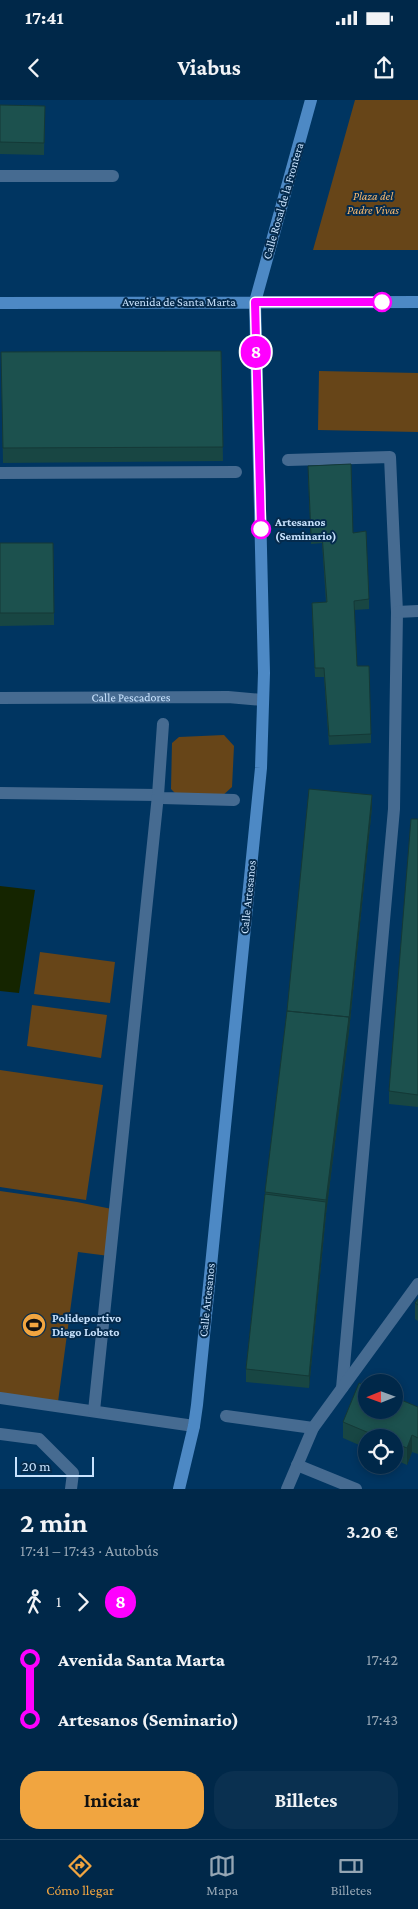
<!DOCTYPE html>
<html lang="es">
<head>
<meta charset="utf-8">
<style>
	:root { --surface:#002849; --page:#0a3050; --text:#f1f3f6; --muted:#95a6b4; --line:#224461; --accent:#f1a540 }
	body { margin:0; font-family:"Crimson Pro",serif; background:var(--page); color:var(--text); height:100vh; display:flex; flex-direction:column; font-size:19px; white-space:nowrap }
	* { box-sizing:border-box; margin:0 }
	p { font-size:16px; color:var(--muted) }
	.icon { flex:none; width:28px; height:28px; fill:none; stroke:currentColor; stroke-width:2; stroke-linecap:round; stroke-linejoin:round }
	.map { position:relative; height:1389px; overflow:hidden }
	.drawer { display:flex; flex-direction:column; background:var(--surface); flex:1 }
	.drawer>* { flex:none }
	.badge { padding:0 10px; border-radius:16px; font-size:18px; line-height:32px }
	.needle { width:32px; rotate:269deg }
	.buttons { position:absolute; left:358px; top:1274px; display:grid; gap:10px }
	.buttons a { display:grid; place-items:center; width:45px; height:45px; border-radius:50%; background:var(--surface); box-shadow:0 2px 8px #0003,0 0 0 1px var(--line); font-size:25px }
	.scale { position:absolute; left:15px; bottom:12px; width:79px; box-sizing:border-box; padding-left:5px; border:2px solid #c8e2fd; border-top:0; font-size:14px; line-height:18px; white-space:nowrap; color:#c8e2fd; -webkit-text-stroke:4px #052b4d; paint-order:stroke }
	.map>.badge { position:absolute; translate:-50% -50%; box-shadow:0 0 0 2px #fff }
	.legs { display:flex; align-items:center; gap:8px; height:55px; padding:0 20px; font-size:16px }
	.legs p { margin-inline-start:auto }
	.headline { display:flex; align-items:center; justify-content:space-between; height:85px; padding:0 20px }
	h1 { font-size:28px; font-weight:700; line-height:38px }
	.cta { display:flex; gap:10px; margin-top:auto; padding:10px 20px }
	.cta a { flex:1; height:58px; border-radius:20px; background:var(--accent); color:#111; font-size:20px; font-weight:700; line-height:58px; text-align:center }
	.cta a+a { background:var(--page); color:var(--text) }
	ul { padding:0 20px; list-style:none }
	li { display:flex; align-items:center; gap:18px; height:60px; font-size:19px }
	li i { display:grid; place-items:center; width:8px; height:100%; margin:0 6px; background:currentColor }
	li i::after { content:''; width:12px; height:12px; margin:-6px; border:4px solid; border-radius:50%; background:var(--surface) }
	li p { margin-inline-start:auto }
	li:first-child i { background:linear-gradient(#0000 50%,currentColor 0) }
	li:last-child i { background:linear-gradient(currentColor 50%,#0000 0) }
	.status { display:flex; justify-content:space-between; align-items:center; height:35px; padding:0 25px; background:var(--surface); direction:ltr }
	.status svg { height:14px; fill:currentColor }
	header { display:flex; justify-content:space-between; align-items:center; height:65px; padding:0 20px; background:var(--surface); font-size:22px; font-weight:700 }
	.menu { display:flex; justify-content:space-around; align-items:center; height:70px; border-top:1px solid var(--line); background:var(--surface); font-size:14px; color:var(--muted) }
	.menu a { display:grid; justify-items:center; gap:2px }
	.menu .active { color:var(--accent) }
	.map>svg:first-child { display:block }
</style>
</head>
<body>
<div class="status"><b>17:41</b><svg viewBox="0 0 49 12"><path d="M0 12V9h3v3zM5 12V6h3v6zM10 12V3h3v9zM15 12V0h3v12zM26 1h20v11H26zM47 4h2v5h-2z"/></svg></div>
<header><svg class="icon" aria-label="back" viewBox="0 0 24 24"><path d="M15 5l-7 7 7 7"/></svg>Viabus<svg class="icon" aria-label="share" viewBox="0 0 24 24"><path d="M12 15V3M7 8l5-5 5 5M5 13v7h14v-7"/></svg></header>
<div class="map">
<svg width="418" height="1389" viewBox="0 0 418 1389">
	<rect width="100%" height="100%" fill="#003561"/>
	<path fill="#674518" d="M355,0h63v150h-105z
		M319,271l99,2v59l-100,-2z
		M224,635l10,11 -2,41 -11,10 -43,-1 -7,-7 1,-46 7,-6z
		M40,852l75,10 -5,41 -76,-9z
		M32,905l75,10 -6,43 -74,-12z
		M0,970l103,15 -17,115 -86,-13z
		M0,1091l77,11 35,7 -3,47 -31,-4 -20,150 -58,-8z"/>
	<path fill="#152500" d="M0,786l35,4 -16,103 -19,-2z"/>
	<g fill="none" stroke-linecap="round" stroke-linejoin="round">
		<path stroke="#466b91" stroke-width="12" d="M0,76h113
			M0,1334l39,5 34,34 -2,16"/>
		<g stroke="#466b91" stroke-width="12">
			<path d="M288,360l102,-3 7,155 -3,197 -52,579"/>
			<path d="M0,373l236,-1"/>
			<path d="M397,512l21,-1"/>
			<path id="s1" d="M0,598l228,-1 35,3"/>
			<path d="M0,693l158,2 4,3 72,2"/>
			<path d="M0,1298l194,28"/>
			<path d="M94,1311l64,-616 5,-71"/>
			<path d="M226,1316l87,12"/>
			<path d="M297,1365l59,24"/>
			<path d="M287,1389l26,-61 105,-144"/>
		</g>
		<path stroke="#4d89c5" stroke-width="12" d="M0,203l418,-1
			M179,1389l15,-63 3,-21 64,-637 3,-95 -9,-371 56,-202"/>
	</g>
	<path fill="#184643" d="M0,5l45,1 -1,49 -44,-1z
		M221,251l2,110 -220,2 -2,-111z
		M308,375l45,58 16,66v10l-15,1 3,56 14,68v9l-42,2 -5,-68h-9l-3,-65v-9l14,-1 -4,-59 -11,1z
		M0,443l54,70v12l-54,1z
		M372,707l-23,224 -23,183 -17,174 -63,-6v-13l19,-174 22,-184z
		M418,719v288l-29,-3v-13z
		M418,1199v22l-3,-2v-16z
		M418,1307v47l-6,-2 -5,13 -13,-6v-21h-28v10l-23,-10v-16z"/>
	<path fill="#143937" d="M372,695v12l-23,224 -23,183 -17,174v-12l17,-176z
		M412,1335v17l-5,13v-17z"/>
	<path fill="#1c514e" stroke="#143937" d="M0,5l45,1 -1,37 -44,-1z
		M221,251l2,96 -220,1 -2,-96z
		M351,364l2,69 13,-2 3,68 -15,2 3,65h12l2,68 -42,2 -5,-68h-9l-3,-65 15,-1 -5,-68h-11l-3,-68z
		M0,443h53l1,70h-54z
		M309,689l63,6 -23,224v-2l-62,-6z
		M411,719h7v276l-29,-4z
		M287,911l62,6 -23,183 -61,-8z
		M265,1094l61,8 -17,174 -63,-7z
		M418,1199v6l-3,-2z
		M359,1283l7,3v24h28v-13l24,10v31l-6,-3 -5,13 -13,-5v-5h-13l-38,-16z"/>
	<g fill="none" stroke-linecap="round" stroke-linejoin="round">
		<g stroke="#fff" stroke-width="11">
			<path id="line-1" d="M261,429l-6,-227h127"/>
		</g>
		<use href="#line-1" stroke="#f0f" stroke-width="8"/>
	</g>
	<defs>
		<g id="stadium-disc" transform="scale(1.25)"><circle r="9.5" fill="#f1a540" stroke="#052b4d"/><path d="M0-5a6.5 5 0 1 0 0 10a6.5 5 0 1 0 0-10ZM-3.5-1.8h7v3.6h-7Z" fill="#111"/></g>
	</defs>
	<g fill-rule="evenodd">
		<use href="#stadium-disc" x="34" y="1225"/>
	</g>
	<g fill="#fff" stroke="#f0f" stroke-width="2.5">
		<circle cx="382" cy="202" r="9"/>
		<circle cx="261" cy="429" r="9"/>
	</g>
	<g text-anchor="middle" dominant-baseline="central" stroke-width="4" stroke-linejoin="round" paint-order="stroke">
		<g font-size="12" font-style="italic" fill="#f7b96f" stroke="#052b4d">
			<text x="373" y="96">Plaza del<tspan x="373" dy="14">Padre Vivas</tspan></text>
		</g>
		<g font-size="12" fill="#c8e2fd" stroke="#052b4d">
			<text transform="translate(283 101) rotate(-74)">Calle Rosal de la Frontera</text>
			<text x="179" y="202">Avenida de Santa Marta</text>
			<text stroke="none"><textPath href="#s1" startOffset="131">Calle Pescadores</textPath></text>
			<text transform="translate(248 797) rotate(-84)">Calle Artesanos</text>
			<text transform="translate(207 1200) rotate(-84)">Calle Artesanos</text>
		</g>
		<g font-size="12" font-weight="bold" fill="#c8e2fd" stroke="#052b4d" text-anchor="start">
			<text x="275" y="422">Artesanos<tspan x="275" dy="14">(Seminario)</tspan></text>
		</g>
		<g font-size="12" font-weight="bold" fill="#c8e2fd" stroke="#052b4d" text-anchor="start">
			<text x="52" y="1218">Polideportivo<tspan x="52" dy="14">Diego Lobato</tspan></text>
		</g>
	</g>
</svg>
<div class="buttons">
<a><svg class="needle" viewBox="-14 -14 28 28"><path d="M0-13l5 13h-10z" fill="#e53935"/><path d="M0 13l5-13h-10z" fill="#95a6b4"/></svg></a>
<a><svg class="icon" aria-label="locate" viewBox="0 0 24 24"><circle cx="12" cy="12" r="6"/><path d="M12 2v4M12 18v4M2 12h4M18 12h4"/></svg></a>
</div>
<div class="scale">20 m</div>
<b class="badge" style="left:256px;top:252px;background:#f0f;color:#fff">8</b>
</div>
<section class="drawer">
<div class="headline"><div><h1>2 min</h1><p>17:41 – 17:43 · Autobús</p></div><b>3.20 €</b></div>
<div class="legs"><svg class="icon" aria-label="walk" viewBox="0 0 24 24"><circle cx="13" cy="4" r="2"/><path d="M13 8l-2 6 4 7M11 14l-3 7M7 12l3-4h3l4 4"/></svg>1<svg class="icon" aria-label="forward" viewBox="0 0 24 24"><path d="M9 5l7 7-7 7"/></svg><b class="badge" style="background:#f0f;color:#fff">8</b></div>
<ul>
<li><i style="color:#f0f"></i><b>Avenida Santa Marta</b><p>17:42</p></li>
<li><i style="color:#f0f"></i><b>Artesanos (Seminario)</b><p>17:43</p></li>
</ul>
<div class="cta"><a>Iniciar</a><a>Billetes</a></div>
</section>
<nav class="menu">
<a class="active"><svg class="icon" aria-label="directions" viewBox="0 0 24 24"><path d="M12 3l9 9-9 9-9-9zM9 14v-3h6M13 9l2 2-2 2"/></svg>Cómo llegar</a>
<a><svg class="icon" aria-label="map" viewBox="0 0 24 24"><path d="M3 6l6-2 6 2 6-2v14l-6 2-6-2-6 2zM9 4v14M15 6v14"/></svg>Mapa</a>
<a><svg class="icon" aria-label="tickets" viewBox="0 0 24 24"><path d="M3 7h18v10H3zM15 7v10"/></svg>Billetes</a>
</nav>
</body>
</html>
